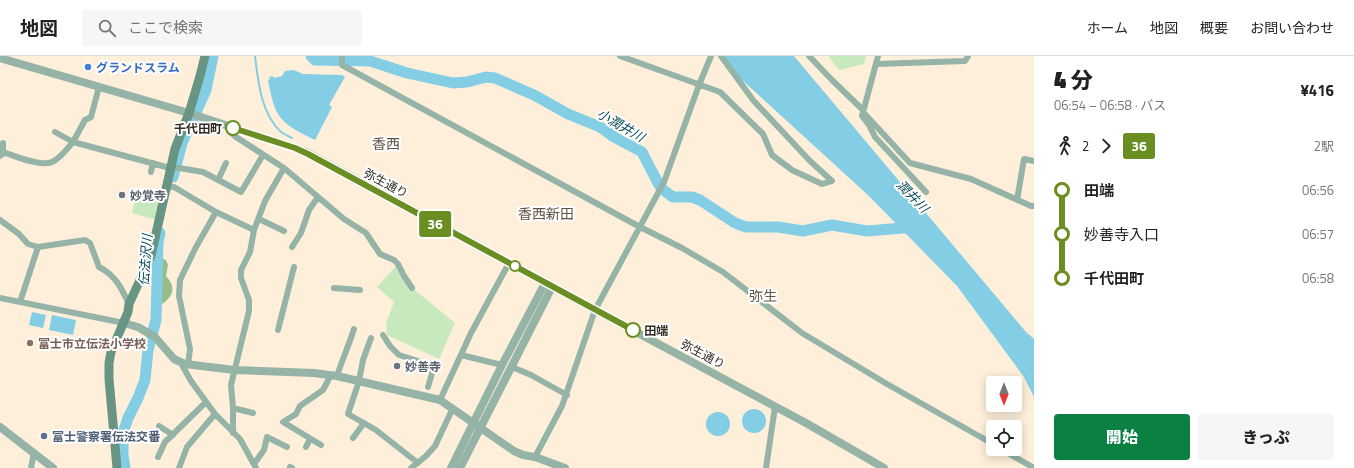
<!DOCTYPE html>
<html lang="ja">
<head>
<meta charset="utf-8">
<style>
	:root { --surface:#fff; --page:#f6f6f6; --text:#222; --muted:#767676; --line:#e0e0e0; --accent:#0b8043 }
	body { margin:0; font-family:"Titillium Web","Noto Sans JP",sans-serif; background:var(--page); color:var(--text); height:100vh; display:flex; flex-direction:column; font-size:15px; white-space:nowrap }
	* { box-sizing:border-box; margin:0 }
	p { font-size:13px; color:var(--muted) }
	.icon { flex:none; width:22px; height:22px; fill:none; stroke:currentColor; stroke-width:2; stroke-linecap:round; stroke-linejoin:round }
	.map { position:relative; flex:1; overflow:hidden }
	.side { display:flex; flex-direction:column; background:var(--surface); width:320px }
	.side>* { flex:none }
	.badge { padding:0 8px; border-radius:3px; font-size:14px; line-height:26px }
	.needle { width:26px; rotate:180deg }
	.tools { position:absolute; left:986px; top:320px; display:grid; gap:8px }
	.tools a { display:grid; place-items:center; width:36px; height:36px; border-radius:4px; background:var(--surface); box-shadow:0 2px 10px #0003; font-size:20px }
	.map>.badge { position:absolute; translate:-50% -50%; box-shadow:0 0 0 2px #fff }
	.legs { display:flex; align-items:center; gap:6px; height:44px; padding:0 20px; font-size:13px }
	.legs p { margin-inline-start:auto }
	.overview { display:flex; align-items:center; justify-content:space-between; height:68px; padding:0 20px }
	h1 { font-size:22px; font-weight:800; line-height:30px }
	.primary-button { display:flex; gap:8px; margin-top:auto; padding:8px 20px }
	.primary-button a { flex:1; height:46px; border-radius:4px; background:var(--accent); color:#fff; font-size:16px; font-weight:800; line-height:46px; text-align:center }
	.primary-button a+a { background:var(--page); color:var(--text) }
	ul { padding:0 20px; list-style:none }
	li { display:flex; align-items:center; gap:14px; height:44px; font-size:15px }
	li i { display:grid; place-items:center; width:6px; height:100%; margin:0 5px; background:currentColor }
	li i::after { content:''; width:10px; height:10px; margin:-5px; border:3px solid; border-radius:50%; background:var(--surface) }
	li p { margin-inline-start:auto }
	li:first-child i { background:linear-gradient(#0000 50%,currentColor 0) }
	li:last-child i { background:linear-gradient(currentColor 50%,#0000 0) }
	header { display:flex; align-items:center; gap:24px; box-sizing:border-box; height:56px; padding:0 20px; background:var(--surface); border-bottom:1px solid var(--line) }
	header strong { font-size:19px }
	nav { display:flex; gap:22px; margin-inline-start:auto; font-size:14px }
	.search { width:280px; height:36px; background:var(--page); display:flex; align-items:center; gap:10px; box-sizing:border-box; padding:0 14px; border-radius:4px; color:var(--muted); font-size:15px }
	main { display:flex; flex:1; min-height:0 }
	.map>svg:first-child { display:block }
</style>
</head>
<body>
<header>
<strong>地図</strong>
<div class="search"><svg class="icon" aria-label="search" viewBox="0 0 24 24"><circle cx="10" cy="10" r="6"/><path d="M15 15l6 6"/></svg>ここで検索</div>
<nav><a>ホーム</a><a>地図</a><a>概要</a><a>お問い合わせ</a></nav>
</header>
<main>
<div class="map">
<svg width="1034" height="412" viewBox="0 0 1034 412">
	<rect width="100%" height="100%" fill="#feefda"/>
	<path fill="#c7e9bd" d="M828,0h38l-2,8 -25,6z
		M136,140l25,7 -4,17 -25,-7z
		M396,210l20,25 39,32 -16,36 -52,-24 -1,-12 8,-21 -17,-15z"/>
	<path fill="#96bc8a" d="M158,201l8,3 2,5 -2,11c10,11 8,20 -4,28l-7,-5 -3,-26z"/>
	<path fill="#83cee5" d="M723,0h71l232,276 8,7v58l-10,-20 -67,-91 -88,-90 -139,-127z
		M294,14l9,4 39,1 3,2 -16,28 3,2 -17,33c-35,-17 -40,-21 -47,-60l2,-1 -1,-2 4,-1 1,2 8,-2 3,-5z
		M32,256l14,3 -3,13 -14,-3z
		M52,259l24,5 -3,15 -24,-5z
		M742 365a12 12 0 1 1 24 0a12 12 0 1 1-24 0Z
		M706 368a12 12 0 1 1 24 0a12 12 0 1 1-24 0Z"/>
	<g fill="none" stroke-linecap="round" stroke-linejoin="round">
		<path stroke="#83cee5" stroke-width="2" d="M255,0c3,25 6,58 26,76 3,2 7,4 11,6"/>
		<path stroke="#83cee5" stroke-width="11" d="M311,0l4,4 55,1 37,12 46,10 14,-1 19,-5 9,1 39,17 34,19 32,13 14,10 28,15 16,31 4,6 11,8h19l8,3 35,23 11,4h32l25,4 29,-6 35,6 48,-4
			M173,121l9,-34 24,-53 7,-34
			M125,412l-2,-13v-22l5,-15 10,-20 7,-18 3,-30 8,-30 2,-78 2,-9"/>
		<path stroke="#95b3a6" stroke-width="6" d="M342,0v9l298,162 42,21 41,24 79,61 85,51 106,60
			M620,0l100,36 43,42 9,21 20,15 30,14 10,-3 -22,-20 -57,-61 -32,-44
			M809,0l22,23 32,31
			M878,0l-16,60 7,9 6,12 51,55
			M876,8l89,-3 3,-5
			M863,56l47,51 61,16 60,27h3
			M228,71l1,4 7,6 48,31 60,51 22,14 14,21 14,6 4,4 6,12 8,12
			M55,76l18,10 12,-22 6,-3 8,-30
			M3,87v11
			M0,100l2,-2 4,-1c11,4 36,14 46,9 8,-3 15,-13 21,-20l97,26h9l24,4 38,20 22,-37
			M151,116l2,-9
			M218,124l8,-17
			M167,130l7,1 42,25 38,18
			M1017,144l7,-41 10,2
			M259,163l25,12
			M0,164l19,14 9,10 10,3 47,-7 5,3 9,24c16,8 22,20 30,37
			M292,191l9,-14 8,-23 9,-13
			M334,232l26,2
			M0,242l124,25
			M20,246l18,-55
			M278,274l16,-63
			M383,279l7,11 9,9 32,10 2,5 -5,17
			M371,282l-8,22 -4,21 -11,33 28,16 42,33
			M461,299l41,10
			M181,307l10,18 24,33 25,25 16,29
			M188,309l2,-16 -11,-53 1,-16 16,-33 20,-35
			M512,311l19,8 36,20
			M337,320c5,-16 12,-31 17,-47
			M440,344l31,-67 38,-70
			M233,352l20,5
			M159,370l14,9
			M233,377v-25l-2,-23 18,-74v-11l-8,-22v-8l9,-18 4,-22 11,-29 19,-33
			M353,382l11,-15
			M321,389l-38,-23 13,-8 4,-8 23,-16 8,-15
			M306,391l4,-8
			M1001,393l33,19
			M158,401l7,-15 41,-40
			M535,401l27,-51 33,-96 69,-128 35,-97 12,-29
			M254,408l10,-14 3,-13 20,10
			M290,411l2,1
			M31,412l3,-16
			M179,412l8,-21 28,-33
			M411,412l15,-12 9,-10 18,-38
			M766,412l9,-61"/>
		<path stroke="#95b3a6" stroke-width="8" d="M0,2l189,55 106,35 13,5 287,157 211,113 78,45
			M124,267l14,4 17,10 19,22 11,5 49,6 80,3 23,3 103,24 74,51 9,4 12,2 30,11
			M0,371l53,41
			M451,412l51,-103 43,-82
			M460,412l92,-181"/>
		<path stroke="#689483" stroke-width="9" d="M117,412l-8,-89v-16l2,-11 17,-40 1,-8 22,-48 24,-107 14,-36 11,-37 5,-20"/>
	</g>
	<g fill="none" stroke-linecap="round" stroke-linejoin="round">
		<g stroke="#fff" stroke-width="9">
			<path id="line-1" d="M233,72l62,20 13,6 325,176"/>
		</g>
		<use href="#line-1" stroke="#6b8e23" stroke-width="6"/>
	</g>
	<circle fill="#3f7fe0" stroke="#fff" stroke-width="1.5" cx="88" cy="11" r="4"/>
	<g fill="#fff" stroke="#6b8e23" stroke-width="2">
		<circle cx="233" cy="72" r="7"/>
		<circle cx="515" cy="210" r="5"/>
		<circle cx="633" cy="274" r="7"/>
	</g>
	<g fill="#6b7280" stroke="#fff" stroke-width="1.5">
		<circle cx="122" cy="139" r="4"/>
		<circle cx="397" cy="310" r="4"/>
	</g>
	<circle fill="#8d6e63" stroke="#fff" stroke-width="1.5" cx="30" cy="287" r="4"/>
	<circle fill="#5c6f8a" stroke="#fff" stroke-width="1.5" cx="44" cy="380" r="4"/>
	<g text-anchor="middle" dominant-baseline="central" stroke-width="4" stroke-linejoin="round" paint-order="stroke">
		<g font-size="12" font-weight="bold" fill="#366cbe" stroke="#fff" text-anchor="start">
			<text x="96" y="11">グランドスラム</text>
		</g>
		<g font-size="12" font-weight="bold" fill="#302a22" stroke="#fff" text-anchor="end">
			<text x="222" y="72">千代田町</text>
			<text x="644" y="274" text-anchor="start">田端</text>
		</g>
		<g font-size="12" fill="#302a22" stroke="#fff">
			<text transform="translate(386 127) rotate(28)">弥生通り</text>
			<text transform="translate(703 298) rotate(28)">弥生通り</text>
		</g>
		<g font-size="12" font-weight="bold" fill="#5b616d" stroke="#fff" text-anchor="start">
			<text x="130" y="139">妙覚寺</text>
			<text x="405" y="310">妙善寺</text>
		</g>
		<g font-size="12" font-weight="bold" fill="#785e54" stroke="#fff" text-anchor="start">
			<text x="38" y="287">富士市立伝法小学校</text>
		</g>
		<g font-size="12" font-weight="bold" fill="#4e5e75" stroke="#fff" text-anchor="start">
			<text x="52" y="380">富士警察署伝法交番</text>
		</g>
		<g font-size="13" font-style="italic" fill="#054a5a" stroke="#fff">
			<text transform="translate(621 69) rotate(30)">小潤井川</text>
			<text transform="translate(913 140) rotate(46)">潤井川</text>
			<text transform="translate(145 204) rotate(-86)">伝法沢川</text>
		</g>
		<g font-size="14" fill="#615443" stroke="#fff">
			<text x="386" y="87">香西</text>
			<text x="546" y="157">香西新田</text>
			<text x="763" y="239">弥生</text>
		</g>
	</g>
</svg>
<div class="tools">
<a><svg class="needle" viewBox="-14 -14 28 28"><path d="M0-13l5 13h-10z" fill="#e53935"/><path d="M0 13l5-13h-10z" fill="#767676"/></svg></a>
<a><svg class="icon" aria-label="locate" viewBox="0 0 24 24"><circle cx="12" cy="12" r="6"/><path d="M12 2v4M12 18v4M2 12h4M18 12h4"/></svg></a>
</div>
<b class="badge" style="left:435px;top:168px;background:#6b8e23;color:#fff">36</b>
</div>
<section class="side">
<div class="overview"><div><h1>4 分</h1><p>06:54 – 06:58 · バス</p></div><b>¥416</b></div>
<div class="legs"><svg class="icon" aria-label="walk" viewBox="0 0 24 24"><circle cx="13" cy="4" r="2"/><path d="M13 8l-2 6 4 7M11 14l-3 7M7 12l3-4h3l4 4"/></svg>2<svg class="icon" aria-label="forward" viewBox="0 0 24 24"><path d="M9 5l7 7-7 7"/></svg><b class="badge" style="background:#6b8e23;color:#fff">36</b><p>2駅</p></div>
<ul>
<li><i style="color:#6b8e23"></i><b>田端</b><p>06:56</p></li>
<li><i style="color:#6b8e23"></i><span>妙善寺入口</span><p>06:57</p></li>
<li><i style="color:#6b8e23"></i><b>千代田町</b><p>06:58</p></li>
</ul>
<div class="primary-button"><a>開始</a><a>きっぷ</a></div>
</section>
</main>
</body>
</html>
